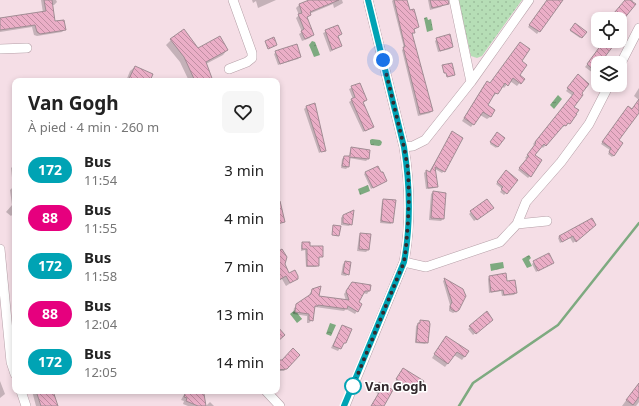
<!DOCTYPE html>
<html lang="fr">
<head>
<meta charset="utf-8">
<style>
	:root { --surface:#fff; --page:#f6f6f6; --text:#222; --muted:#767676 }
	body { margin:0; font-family:"Noto Sans",sans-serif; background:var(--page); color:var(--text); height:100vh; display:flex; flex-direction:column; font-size:15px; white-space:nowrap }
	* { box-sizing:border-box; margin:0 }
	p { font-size:13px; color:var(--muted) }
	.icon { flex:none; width:22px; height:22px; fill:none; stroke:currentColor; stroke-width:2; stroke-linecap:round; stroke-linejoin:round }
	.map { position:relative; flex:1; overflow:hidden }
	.side { position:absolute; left:12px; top:78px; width:268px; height:316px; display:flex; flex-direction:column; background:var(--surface); border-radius:8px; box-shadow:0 2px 6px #0003 }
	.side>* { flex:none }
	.badge { padding:0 8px; border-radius:13px; font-size:14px; line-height:26px }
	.controls { position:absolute; left:591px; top:12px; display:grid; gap:8px }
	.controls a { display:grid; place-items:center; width:36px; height:36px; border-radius:8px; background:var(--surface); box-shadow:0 2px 6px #0003; font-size:20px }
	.you { position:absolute; width:20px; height:20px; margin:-10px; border:3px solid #fff; border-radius:50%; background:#1a73e8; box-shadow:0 0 0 6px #1a73e833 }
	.map>.badge { position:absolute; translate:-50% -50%; box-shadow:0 0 0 2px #fff }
	.round { display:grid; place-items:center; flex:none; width:42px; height:42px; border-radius:8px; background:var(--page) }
	.headline { display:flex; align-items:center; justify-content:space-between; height:68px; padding:0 16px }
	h1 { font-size:19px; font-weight:700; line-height:30px }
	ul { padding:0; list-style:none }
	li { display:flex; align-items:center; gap:12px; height:48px; padding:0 16px }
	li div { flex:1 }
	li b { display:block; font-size:15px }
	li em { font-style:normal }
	li .badge { min-width:44px; font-weight:700; text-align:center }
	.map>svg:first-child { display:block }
</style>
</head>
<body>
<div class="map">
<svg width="639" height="406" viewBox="0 0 639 406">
	<defs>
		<pattern id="green-dots" width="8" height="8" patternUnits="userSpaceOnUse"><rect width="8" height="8" fill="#b6deb6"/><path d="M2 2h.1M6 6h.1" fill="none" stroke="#9dbf9d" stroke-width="1.8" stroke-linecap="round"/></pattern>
		<pattern id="water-ripples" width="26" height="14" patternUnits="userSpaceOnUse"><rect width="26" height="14" fill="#7eaa80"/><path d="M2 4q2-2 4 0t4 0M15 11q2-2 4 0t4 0" fill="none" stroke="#688b69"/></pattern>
		<pattern id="building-back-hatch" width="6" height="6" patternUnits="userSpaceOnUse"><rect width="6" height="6" fill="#ebaec7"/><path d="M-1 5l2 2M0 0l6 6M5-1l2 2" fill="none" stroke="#bf8ea2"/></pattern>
	</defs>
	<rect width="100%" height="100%" fill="#f5dee6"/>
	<path fill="url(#green-dots)" d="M458,0h64l-40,56 -5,2 -6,-2z"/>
	<path fill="url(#water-ripples)" d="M427,17l1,3 3,-1 2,11 -6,2 -3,-14z
		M312,41l3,1 5,13 -6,2 -5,-12z
		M558,95l4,4 -8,10 -4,-4z
		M372,139l8,1 2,2 -1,3 -2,1 -8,-1 -1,-2v-3z
		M368,185l2,6 -10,4 -2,-6z
		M529,255l2,3 -2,2 3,6 -5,2 -5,-9z
		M503,262l1,6 -13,3 -1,-7z
		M295,310l7,9 -5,4 -7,-9z
		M330,323l6,2 -5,11 -5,-2z"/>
	<path fill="#0003" d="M41,0h15l1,2 -3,3h-2l2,17 11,7 -3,3 -25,4 -3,-1 -2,-8 -32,5v-13l43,-6z
		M252,0h24l-18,8 -2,-7 -3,2z
		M311,0h31l1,3 -9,5 -1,-4 -24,10 1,1 -3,3 5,17 -2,3 -8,3 -3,-7 3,-2 -6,-14 3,-3 -3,-7 3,-3z
		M393,0h13l3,11 9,16 -5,3 1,2 -2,3 20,76 -2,2 -12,3 -16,-66 2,-2 -12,-47z
		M428,0h14l1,5 -2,2 -11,3z
		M548,0h11l2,1 -24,33 -9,-7z
		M626,0h7l-1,2 2,2 -14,18v-3h-8z
		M575,24l10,8 -5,6 -10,-7z
		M338,26l3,8 -4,3 4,9 -11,6 -7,-19z
		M437,39l15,8 -2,2 -12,3 -3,-11z
		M171,40l27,10h29l-4,5 -17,9 6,17h-23l-9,-19 -14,-17z
		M600,41h16l-15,22h-3v4l-5,6 -8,-6 17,-21 -3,-3z
		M276,52l24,5 -2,2 -20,6 -4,-11z
		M520,61l-2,15 5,3 -6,7 -7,-5 -6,7 -2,-2 -8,10 -1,-1 -7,10 8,5 -4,7 -3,2 -7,-4 -9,12 -9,-6 22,-36 6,-1z
		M135,67l14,14h-23l4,-10z
		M576,78l-3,29 -4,16 -6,4 -1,-1 -17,20 -2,2 -2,-2 -7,9 -4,21 -2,2 -10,-8 9,-11 -2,-1 10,-12 -2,-2 40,-48 -7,-5z
		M359,84l7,16 -3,3 10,24 -10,5 -14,-30 4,-3 -4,-10z
		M639,88v23l-21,29 -4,15 -2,2 -4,-3 2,-4 -9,-6 25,-34h5l8,-10 -5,-4z
		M315,105l10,45 -6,3 -15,-44 2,-2z
		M452,133l-8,38 -2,2 -7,-4 2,17 -2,2 -9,1 -2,-16 2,-2 3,1z
		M497,134l7,4 -8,10 -6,-4z
		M352,148l16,11 -2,2 -17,-3 -1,9 -2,2 -5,-1 1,-9 2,-2h5l1,-7z
		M14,165l1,47 -4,4 -5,-4 6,-7 -2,-15 3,-3 -2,-19z
		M366,172l20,9 -15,8 -7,-15z
		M504,174l2,19 -2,2 -4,-3 2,-3 -6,-5z
		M433,192l10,27 -2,2 -12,-1 2,-26z
		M384,200l8,22 -1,2 -11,-1 2,-22z
		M491,210l-17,11 -5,-7 2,-2z
		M343,215l8,9 -2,2 -8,-1v-7z
		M593,227l-20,16 -3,-5 -10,5 -2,-5 2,-2z
		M361,234l7,16 -2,2 -9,-1 2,-15z
		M303,243l19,13 -4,2v7l-2,2h-10l-1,-17 -4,1v-6z
		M277,254l12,21 8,4 -11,7 -4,-7 -5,2z
		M345,262l3,12 -2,2 -5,-1 2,-11z
		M534,262l18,1 -16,9 -4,-8z
		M489,277l17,5 10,11 -2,2 -12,1 -1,-5 -12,2 -1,-14z
		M444,280l18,9 -7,23 -2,1 -4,-2v-3l1,-3 -7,-24z
		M352,283l18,3 -1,5 -2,3 -5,-1 -4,10 -1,8 -2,3 -9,-5 -2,2 -29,-4 -3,13 -3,3h-2v-7l-14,-2 1,-6 15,-12 1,-3 3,-3 5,7 28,4 -2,-7z
		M487,313l3,8 -17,14 -5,-6z
		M421,321l6,21 -2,2 -10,-1 1,-17z
		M342,326l3,17 -3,2 -4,6 -7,-3z
		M443,340l25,12 -6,8 -8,-5 -9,12 -13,-9z
		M299,355l-15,16h-5v4l-2,2v-16h5z
		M401,372l15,19 -2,2 -19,-11z
		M0,381l5,13 -5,4z
		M379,383l4,23h-12l7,-12 -5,-3z
		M32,391h20l4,15h-20z
		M186,391h15l4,15h-17l-5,-2 1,-3 -3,-1z
		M633,391h6v11l-3,4h-14z
		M210,402l4,4h-8z"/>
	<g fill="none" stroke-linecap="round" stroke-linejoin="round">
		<path stroke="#7eaa80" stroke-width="2.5" d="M459,406l14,-23 85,-58 81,-102"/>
	</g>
	<path fill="url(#building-back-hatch)" stroke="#a18c94" d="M44,0h8l3,21 9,-1 2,10 -26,4 -3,-2 -2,-7 -35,5v-12l46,-7z
		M309,0h30l-29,12 1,3 -4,2 7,18 -9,4 -4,-8 3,-2 -6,-15 4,-1 -3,-9z
		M394,0h13l3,10 4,-1 5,18 -5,2 1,4h-3l21,78 -13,3 -17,-67h2z
		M430,0h18l1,4 -17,4z
		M547,0h16l-23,32 -11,-7z
		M625,0h5l6,4 -13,16 -9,-7z
		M575,23l12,9 -5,6 -12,-8z
		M338,25l4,9 -4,2 4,10 -10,4 -7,-20z
		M184,29l14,19 22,-12 8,14 -22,12 7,19h-18l-11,-24 -14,-18z
		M450,34l3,13 -13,4 -4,-13z
		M274,37l3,8 -9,4 -3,-8z
		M604,41h13l-13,17 7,5h-13v11l-11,-10z
		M520,42l10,7 -8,12 5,4 -7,10 5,4 -4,5 -8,-6 -5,8 -3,-3 -7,11 -3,-1 -7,12 7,5 -4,7 -8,-5 -9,13 -10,-7 23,-37 3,2z
		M297,44l4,13 -21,7 -5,-13z
		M452,63l3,12 -8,2 -1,-4h-2l-2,-8z
		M135,66l18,8 -3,7h-22z
		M578,74l11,10 -7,9 1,2 -9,12 5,3 -3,4h1l-7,10 -2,-1 -2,3 -2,-1 -18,21 -2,-2 -9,11 7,5 -11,17 -12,-9 10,-12 -2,-1 9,-12 -1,-1 39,-49 -7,-5z
		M360,83l7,17 -4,2 11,25 -9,4 -14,-32 4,-2 -4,-11z
		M639,99v14l-20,27 4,3 -9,13 -5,-4 2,-4 -9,-6 26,-36 4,3z
		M315,103l11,48 -5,1 -15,-46z
		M452,131l11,7 -18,34 -10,-5 3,20 -10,1 -2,-18 4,2z
		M497,132l8,6 -7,9 -8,-5z
		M351,147l19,3 -1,9 -19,-2 -1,10 -7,-1 2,-10h6z
		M378,166l3,6h2l4,9 -14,7 -8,-16z
		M506,170l12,10 -11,14 -6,-5 2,-2 -6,-5z
		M433,191l13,2 -2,26 -13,-1z
		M383,199l13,1 -3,23 -12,-2z
		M487,199l7,9 -17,12 -7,-9z
		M277,201h3l5,21 -8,2z
		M354,210l-2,15 -9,-2v-8z
		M592,218l4,7 -20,17 -3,-6 -11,6 -3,-6z
		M333,225l8,1 -2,10 -7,-1z
		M360,233l11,1 -2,16 -10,-1z
		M302,242h8v4h13v11h-4v9h-12v-17h-5z
		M282,249l5,8 -2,7 4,9 6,-3 3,6v3l-8,4 -4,-7 -7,4 -2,-5v-23z
		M549,253l5,10 -16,8 -5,-10z
		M345,261l6,1 -2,13 -6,-2z
		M506,273l1,8 8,-1 2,13 -13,2 -1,-5 -12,2 -2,-16z
		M444,278l19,11 3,7 -7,14 -3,2 -5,-3 -1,-3 2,-4z
		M352,282l19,3 -1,6h-5l-6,11 3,2 -4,8 -10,-6 -1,3 -29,-4v1h-3l-2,15 -4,-1v-6l-14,-2 1,-8 15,-10 1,-5 9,-3 -2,10 30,4 -3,-9z
		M487,311l6,9 -17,14 -7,-8z
		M420,320l9,1 1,3 -2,19 -12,-1 2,-19h2z
		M342,325l10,4 -6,14h-2l-3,6 -8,-3z
		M277,326l8,9 -8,7z
		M446,336l23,15 -4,6 -8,-5 -9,12 -14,-10z
		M293,348l7,7 -13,14 -10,1v-10h5z
		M403,368l21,13 -7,11 -21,-13z
		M379,382l14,8 -9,16h-13l9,-15 -5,-3z
		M639,383v14l-6,8 -7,-5z
		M36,391h17l5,15h-17z
		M186,391h14l4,3 2,12h-8l-12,-5 1,-3 -3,-1z"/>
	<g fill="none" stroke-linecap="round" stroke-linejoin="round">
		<g stroke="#b59fa7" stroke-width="10">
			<path id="minor" d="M454,0l17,82
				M0,49l27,-1
				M620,65l19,-37
				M229,69l18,-7 5,-4v-5l-19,-53
				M404,147l9,-1 12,-6 46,-58 58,-82
				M517,224l30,-3
				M0,249l11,113 4,12
				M404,262l22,5 74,-25 17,-18 9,-22 35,-40 28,-38 20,-39
				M21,391l5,15
				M266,391l14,15
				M345,406l59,-144c7,-38 6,-77 0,-115l-36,-147"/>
		</g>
		<use href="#minor" stroke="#fff" stroke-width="9"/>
	</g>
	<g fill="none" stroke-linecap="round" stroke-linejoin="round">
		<g stroke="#fff" stroke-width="9">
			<path id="line" d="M344,406l60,-144c7,-38 6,-77 0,-115l-36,-147"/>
		</g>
		<use href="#line" stroke="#00a3b4" stroke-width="6"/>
		<path stroke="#332a2e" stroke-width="4" stroke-dasharray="0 7.2" d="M353,386l51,-124 2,-14 2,-26 1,-26 -1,-27 -4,-22 -21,-87"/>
	</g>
	<circle fill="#fff" stroke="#00a3b4" stroke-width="2" cx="353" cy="386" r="8"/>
	<g text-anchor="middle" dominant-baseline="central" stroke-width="3" stroke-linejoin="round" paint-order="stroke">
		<g font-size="13" font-weight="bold" fill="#332a2e" stroke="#fff" text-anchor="start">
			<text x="365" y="386">Van Gogh</text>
		</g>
	</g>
</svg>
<div class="controls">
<a><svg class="icon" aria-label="locate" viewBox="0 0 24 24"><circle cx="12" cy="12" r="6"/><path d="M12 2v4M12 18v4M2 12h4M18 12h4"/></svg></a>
<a><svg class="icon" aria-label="layers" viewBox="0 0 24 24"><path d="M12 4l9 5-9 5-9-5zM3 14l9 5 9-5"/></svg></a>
</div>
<div class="you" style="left:383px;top:60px"></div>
<section class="side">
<div class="headline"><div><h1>Van Gogh</h1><p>À pied · 4 min · 260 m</p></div><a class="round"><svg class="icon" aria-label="heart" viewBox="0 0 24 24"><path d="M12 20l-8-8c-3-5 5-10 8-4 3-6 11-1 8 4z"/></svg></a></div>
<ul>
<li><span class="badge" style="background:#00a3b4;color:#fff">172</span><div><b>Bus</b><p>11:54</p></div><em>3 min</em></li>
<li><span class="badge" style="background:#e6007e;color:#fff">88</span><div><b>Bus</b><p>11:55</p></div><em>4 min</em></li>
<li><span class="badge" style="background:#00a3b4;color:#fff">172</span><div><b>Bus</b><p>11:58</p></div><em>7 min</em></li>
<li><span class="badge" style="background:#e6007e;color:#fff">88</span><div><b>Bus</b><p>12:04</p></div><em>13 min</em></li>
<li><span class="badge" style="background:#00a3b4;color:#fff">172</span><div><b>Bus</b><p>12:05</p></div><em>14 min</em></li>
</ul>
</section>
</div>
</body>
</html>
